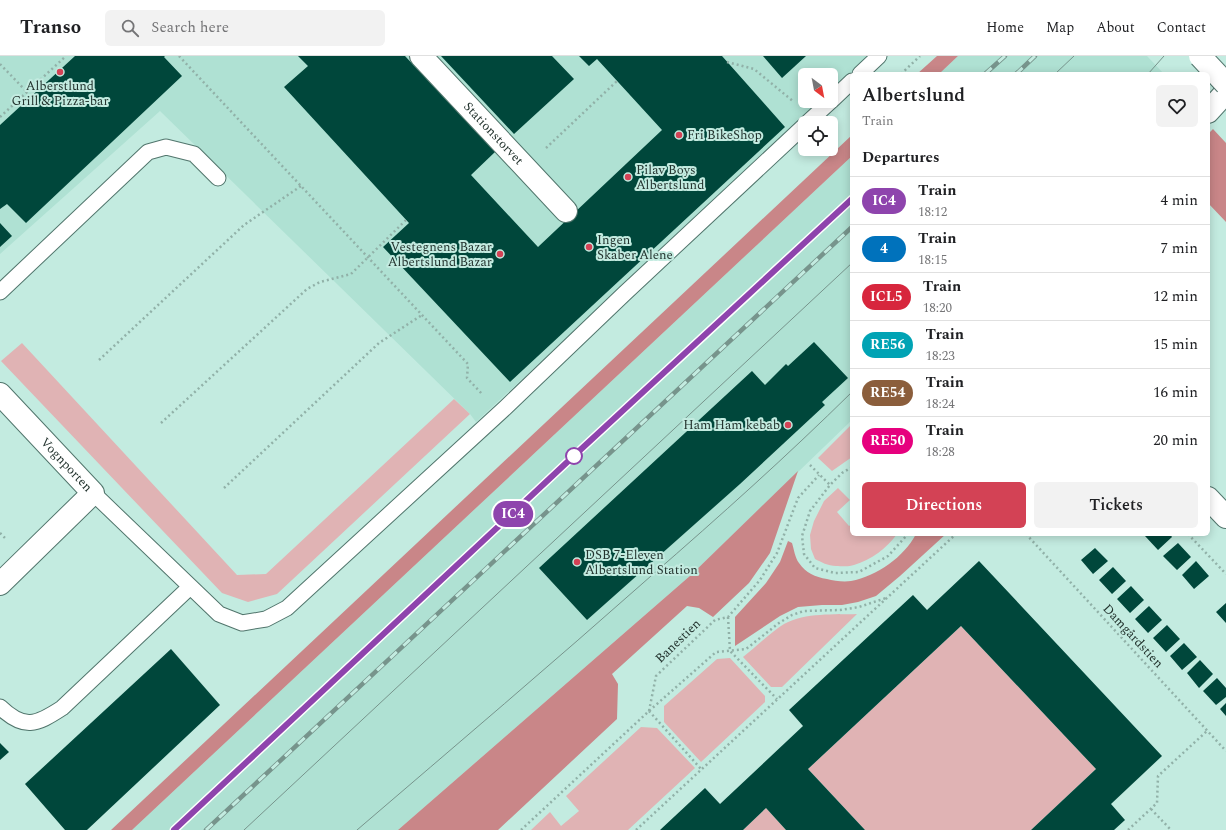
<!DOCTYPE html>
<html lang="en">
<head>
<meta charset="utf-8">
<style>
	:root { --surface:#fff; --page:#f2f2f2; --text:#202124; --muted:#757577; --line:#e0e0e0; --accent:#d34255 }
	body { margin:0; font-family:Spectral,serif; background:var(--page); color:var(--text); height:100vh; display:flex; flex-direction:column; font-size:15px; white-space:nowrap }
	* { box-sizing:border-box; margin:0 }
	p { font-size:13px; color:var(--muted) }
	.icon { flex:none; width:22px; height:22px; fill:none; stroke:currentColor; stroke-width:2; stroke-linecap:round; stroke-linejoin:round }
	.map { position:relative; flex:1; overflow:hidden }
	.side { position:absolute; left:850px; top:16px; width:360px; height:464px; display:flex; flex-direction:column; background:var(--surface); border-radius:6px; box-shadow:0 2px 10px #0003 }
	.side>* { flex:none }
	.badge { padding:0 8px; border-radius:13px; font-size:14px; line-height:26px }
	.needle { width:26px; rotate:148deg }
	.buttons { position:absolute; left:798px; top:12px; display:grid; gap:8px }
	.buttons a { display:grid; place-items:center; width:40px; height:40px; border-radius:6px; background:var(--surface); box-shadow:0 2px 10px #0003; font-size:20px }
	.map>.badge { position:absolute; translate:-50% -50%; box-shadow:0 0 0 2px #fff }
	h2 { padding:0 12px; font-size:15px; line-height:36px }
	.round { display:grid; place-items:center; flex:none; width:42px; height:42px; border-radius:6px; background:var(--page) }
	.overview { display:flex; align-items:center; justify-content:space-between; height:68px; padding:0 12px }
	h1 { font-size:19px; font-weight:600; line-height:30px }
	.cta { display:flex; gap:8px; margin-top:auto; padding:8px 12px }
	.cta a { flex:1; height:46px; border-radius:6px; background:var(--accent); color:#fff; font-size:16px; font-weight:600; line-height:46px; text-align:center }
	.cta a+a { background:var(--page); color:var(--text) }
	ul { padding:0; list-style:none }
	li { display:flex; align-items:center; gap:12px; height:48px; padding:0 12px; border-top:1px solid var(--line) }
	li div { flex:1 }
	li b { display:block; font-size:15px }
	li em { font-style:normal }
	li .badge { min-width:44px; font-weight:700; text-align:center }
	header { display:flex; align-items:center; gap:24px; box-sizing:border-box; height:56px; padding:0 20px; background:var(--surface); border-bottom:1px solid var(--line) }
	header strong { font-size:19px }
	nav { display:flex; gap:22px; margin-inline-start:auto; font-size:14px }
	.search { width:280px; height:36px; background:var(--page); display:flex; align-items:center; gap:10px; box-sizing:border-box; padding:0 14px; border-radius:6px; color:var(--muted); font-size:15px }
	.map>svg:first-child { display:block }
</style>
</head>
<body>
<header>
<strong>Transo</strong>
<div class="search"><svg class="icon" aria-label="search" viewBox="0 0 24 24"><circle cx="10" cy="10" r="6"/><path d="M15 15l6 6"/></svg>Search here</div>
<nav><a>Home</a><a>Map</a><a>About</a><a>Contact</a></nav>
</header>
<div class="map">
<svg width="1226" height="774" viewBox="0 0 1226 774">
	<rect width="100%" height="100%" fill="#c3ebe0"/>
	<path fill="#afe1d3" d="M0,0h869l-38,36v-17h-26v26h16l-345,321 -6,-8 -310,-303 -160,143z
		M958,0h189l17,18h-225z
		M852,100v264l-161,155 -293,255h-266z"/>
	<path fill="#e0b3b4" d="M22,287l215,232 29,-1 188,-175 16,15 -193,180 -29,8 -26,-9 -221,-232z
		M852,368v33l-20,14 -14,-13z
		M838,432l12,12 -13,12 12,14 3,-2v10h45c-10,14 -26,26 -43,31 -5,2 -13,1 -18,1 -8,0 -15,-4 -21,-7l-4,-10 -1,-14 4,-14 10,-20z
		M857,558l-75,73h-11l-28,-30c12,-9 28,-25 41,-33 22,-12 50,-9 73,-10z
		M961,570l135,143 -65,61h-166l-57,-61z
		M730,602l35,38v6l-64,60 -37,-40v-16l53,-47z
		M641,671l16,1 38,40 -67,62h-97l19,-18 11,14 18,-15 -13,-15z
		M766,752l20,22h-43z"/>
	<path fill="#c98688" d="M937,0h21l-19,18h-22z
		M1213,73l13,14v79l-18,-19v-69z
		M852,79v21l-720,674h-21z
		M798,415l-28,82 -21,30 -36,34 -14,-9 -12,-2 -75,68 6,10 -1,35 -119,111h-100l293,-255z
		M916,478h30l-46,42 -24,20 -18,6 -16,3h-20l-24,2 -18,9 -45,30v-29l31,-34 14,-21 8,-21 4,2c2,6 3,15 7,20 7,10 16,14 28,16 7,2 17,3 24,2 26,-5 53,-24 65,-47z"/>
	<path fill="#00473b" d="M75,0h90l-1,1 18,19 -156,147 -19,-19 -7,5v-84z
		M298,0h107l90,96 -24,23 67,72 124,-117 -65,-71 -8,7 -10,-10h143l63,71 -275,255 -127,-135 26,-24 -125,-136 24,-21z
		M441,0h111l22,23 -60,55z
		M763,0h43l-24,22z
		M0,167l12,13 -12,11z
		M814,286l34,36 -26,24 3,3 -85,79 -153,136 -48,-52 213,-197 13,14 21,-21 2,2z
		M1147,478h23l2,3 -14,13 -13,-14z
		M1178,487l13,14 -14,13 -14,-14z
		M1095,492l13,13 -15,13 -12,-14z
		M979,505l183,195 -51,48 14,16 -11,10h-83l65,-61 -135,-143 -153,143 57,61h-79l-20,-22 -23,22h-83l45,-42 15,16 83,-78 -14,-16 124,-115 14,15z
		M1196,505l13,15 -15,13 -12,-14z
		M1113,511l13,14 -14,13 -13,-14z
		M1131,530l13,14 -14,13 -13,-14z
		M1226,547v20l-10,-11z
		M1149,550l13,14 -14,13 -13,-14z
		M1167,569l13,14 -14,13 -13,-14z
		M1184,587l13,14 -15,13 -12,-14z
		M171,593l49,56 -133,125h-22l-40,-46z
		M1200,604l13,14 -14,14 -12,-15z
		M1217,622l9,10v9l-10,8 -13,-14z
		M1226,647v13l-6,-7z
		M0,687l9,9 -9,8z"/>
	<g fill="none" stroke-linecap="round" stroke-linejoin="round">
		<g stroke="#51756c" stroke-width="17">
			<path id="lane" d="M860,18l19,-18
				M831,45l21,-20
				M807,67l24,-22
				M0,236l148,-140 18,-5 28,7 24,24
				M93,437l126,121 23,9 24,-4 21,-11 218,-200 119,-114 181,-169
				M0,651c24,23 36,18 62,1l128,-121"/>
		</g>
		<g stroke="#51756c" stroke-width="24">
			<g id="street">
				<path id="s1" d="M421,0l145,155"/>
				<path d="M1208,56l18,-20"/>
				<path id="s2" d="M0,338l93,99 -93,91"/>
				<path d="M1208,442l18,19"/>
			</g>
		</g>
		<path stroke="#91b1a8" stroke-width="2.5" stroke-dasharray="2 3" stroke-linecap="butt" d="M179,0l289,308 -1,14 16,17
			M727,6l27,7 40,33
			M0,8l27,28
			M901,18l19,-18
			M0,61l66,-61
			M546,92l71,-67
			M99,304l145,-135 57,-39
			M161,367l146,-134 13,-7 31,-8 55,-54
			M810,409l20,20
			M852,411l-10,6 -12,12 -20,26 -8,25 2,18 11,14 20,5 24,-1 29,-16 20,-22
			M224,432l155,-145 43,-28
			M0,477l5,5
			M1026,478l200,217
			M1188,478l38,40
			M728,561l2,34 47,48
			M649,655l7,-35 59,-56 13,-3 32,-37 17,-27 21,-55 21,-23
			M649,655l52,58
			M1151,753l20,21
			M521,774l128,-119 67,-59 30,-3 33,-26 13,-8 12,-4 36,-1 19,-3 27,-9
			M636,774l320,-296
			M1128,774l29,-27 1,-27 49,-45"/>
		<use href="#lane" stroke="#fff" stroke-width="15"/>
		<use href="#street" stroke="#fff" stroke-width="22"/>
		<path stroke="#77948c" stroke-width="1" d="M1055,18l19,-18
			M1148,18l16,-18
			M244,774l608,-567
			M357,774c98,-84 197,-168 294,-254 69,-60 136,-120 201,-184"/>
		<g stroke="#77948c" stroke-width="4.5">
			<path id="rail" d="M985,18l20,-18
				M1016,18l19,-18
				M174,774l404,-378 274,-253
				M206,774l646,-603"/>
		</g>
		<use href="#rail" stroke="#c3ebe0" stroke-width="3" stroke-dasharray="9" stroke-linecap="butt"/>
		<g stroke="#51756c" stroke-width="24" stroke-linecap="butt">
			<path id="secondary-bridge" d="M1200,0l26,28"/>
		</g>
		<use href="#secondary-bridge" stroke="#fff" stroke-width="22"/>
	</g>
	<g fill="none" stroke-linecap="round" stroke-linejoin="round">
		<g stroke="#fff" stroke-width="9">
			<path id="line" d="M174,774l404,-378 274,-253"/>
		</g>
		<use href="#line" stroke="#8e44ad" stroke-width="6"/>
	</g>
	<g fill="#d34255" stroke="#c3ebe0" stroke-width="1.5">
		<circle cx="60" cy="16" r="4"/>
		<circle cx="679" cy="79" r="4"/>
		<circle cx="628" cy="121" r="4"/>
		<circle cx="589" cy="191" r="4"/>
		<circle cx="500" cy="198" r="4"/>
		<circle cx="788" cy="369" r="4"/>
		<circle cx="577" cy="506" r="4"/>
	</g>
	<circle fill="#fff" stroke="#8e44ad" stroke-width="2" cx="574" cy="400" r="8"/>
	<g text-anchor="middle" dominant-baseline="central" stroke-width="4" stroke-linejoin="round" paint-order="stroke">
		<g font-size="13" fill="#23332e" stroke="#c3ebe0" text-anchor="start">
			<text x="60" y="30" text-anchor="middle">Alberstlund<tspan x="60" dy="15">Grill &amp; Pizza-bar</tspan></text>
			<text x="687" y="79">Fri BikeShop</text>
			<text x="636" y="114">Pilav Boys<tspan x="636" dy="15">Albertslund</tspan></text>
			<text x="597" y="184">Ingen<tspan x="597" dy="15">Skaber Alene</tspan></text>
			<text x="492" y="191" text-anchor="end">Vestegnens Bazar<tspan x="492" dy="15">Albertslund Bazar</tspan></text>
			<text x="780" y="369" text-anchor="end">Ham Ham kebab</text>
			<text x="585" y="499">DSB 7-Eleven<tspan x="585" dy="15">Albertslund Station</tspan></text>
		</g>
		<g font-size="13" fill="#23332e" stroke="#c3ebe0">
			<text stroke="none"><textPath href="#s1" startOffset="106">Stationstorvet</textPath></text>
			<text stroke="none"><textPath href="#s2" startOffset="97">Vognporten</textPath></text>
			<text transform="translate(1133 580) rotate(47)">Damgårdstien</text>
			<text transform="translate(678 585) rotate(-44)">Banestien</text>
		</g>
	</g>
</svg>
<div class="buttons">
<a><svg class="needle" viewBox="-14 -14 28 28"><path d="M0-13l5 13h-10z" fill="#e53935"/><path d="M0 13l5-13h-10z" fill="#757577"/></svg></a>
<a><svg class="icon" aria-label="locate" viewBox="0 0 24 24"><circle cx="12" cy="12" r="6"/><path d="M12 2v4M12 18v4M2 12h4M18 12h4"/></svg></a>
</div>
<b class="badge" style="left:513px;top:458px;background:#8e44ad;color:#fff">IC4</b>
<section class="side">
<div class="overview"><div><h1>Albertslund</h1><p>Train</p></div><a class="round"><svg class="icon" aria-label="heart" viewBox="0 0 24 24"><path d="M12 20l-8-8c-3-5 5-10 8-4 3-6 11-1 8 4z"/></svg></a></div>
<h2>Departures</h2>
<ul>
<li><span class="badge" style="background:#8e44ad;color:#fff">IC4</span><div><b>Train</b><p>18:12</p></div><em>4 min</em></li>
<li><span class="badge" style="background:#0072bc;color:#fff">4</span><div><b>Train</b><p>18:15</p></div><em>7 min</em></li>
<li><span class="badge" style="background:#d7263d;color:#fff">ICL5</span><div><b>Train</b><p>18:20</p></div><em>12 min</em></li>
<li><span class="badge" style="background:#00a3b4;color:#fff">RE56</span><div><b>Train</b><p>18:23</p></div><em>15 min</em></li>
<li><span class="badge" style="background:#8b5e3c;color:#fff">RE54</span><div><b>Train</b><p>18:24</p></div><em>16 min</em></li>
<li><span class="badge" style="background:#e6007e;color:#fff">RE50</span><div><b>Train</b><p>18:28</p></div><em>20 min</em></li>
</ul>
<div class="cta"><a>Directions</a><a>Tickets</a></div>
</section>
</div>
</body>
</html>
